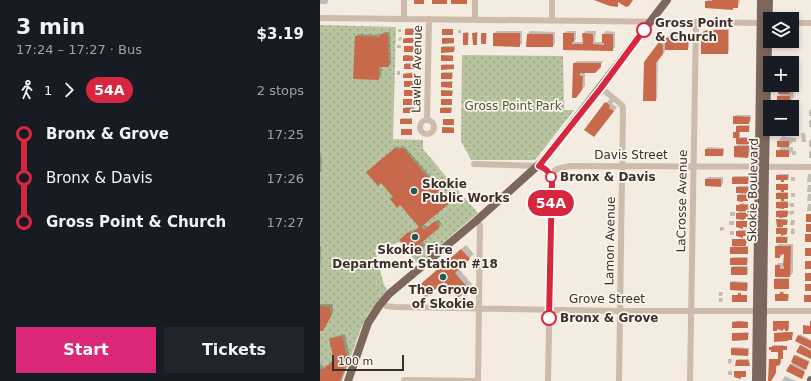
<!DOCTYPE html>
<html lang="en">
<head>
<meta charset="utf-8">
<style>
	:root { --surface:#171b24; --page:#20242c; --text:#f1f3f6; --muted:#9ea1a6; --accent:#db2777 }
	body { margin:0; font-family:"DejaVu Sans",sans-serif; background:var(--page); color:var(--text); height:100vh; display:flex; flex-direction:column; font-size:15px; white-space:nowrap }
	* { box-sizing:border-box; margin:0 }
	p { font-size:13px; color:var(--muted) }
	.icon { flex:none; width:22px; height:22px; fill:none; stroke:currentColor; stroke-width:2; stroke-linecap:round; stroke-linejoin:round }
	.map { position:relative; flex:1; overflow:hidden }
	.drawer { display:flex; flex-direction:column; background:var(--surface); width:320px }
	.drawer>* { flex:none }
	.badge { padding:0 8px; border-radius:13px; font-size:14px; line-height:26px }
	.tools { position:absolute; left:443px; top:12px; display:grid; gap:8px }
	.tools a { display:grid; place-items:center; width:36px; height:36px; border-radius:0px; background:var(--surface); box-shadow:0 2px 6px #0003; font-size:20px }
	.scale { position:absolute; left:12px; bottom:10px; width:72px; box-sizing:border-box; padding-left:4px; border:2px solid #3b302b; border-top:0; font-size:11px; line-height:14px; white-space:nowrap; color:#3b302b; -webkit-text-stroke:3px #fbf5ee; paint-order:stroke }
	.map>.badge { position:absolute; translate:-50% -50%; box-shadow:0 0 0 2px #fff }
	.legs { display:flex; align-items:center; gap:6px; height:44px; padding:0 16px; font-size:13px }
	.legs p { margin-inline-start:auto }
	.head { display:flex; align-items:center; justify-content:space-between; height:68px; padding:0 16px }
	h1 { font-size:22px; font-weight:800; line-height:30px }
	.primary-button { display:flex; gap:8px; margin-top:auto; padding:8px 16px }
	.primary-button a { flex:1; height:46px; border-radius:0px; background:var(--accent); color:#fff; font-size:16px; font-weight:800; line-height:46px; text-align:center }
	.primary-button a+a { background:var(--page); color:var(--text) }
	ul { padding:0 16px; list-style:none }
	li { display:flex; align-items:center; gap:14px; height:44px; font-size:15px }
	li i { display:grid; place-items:center; width:6px; height:100%; margin:0 5px; background:currentColor }
	li i::after { content:''; width:10px; height:10px; margin:-5px; border:3px solid; border-radius:50%; background:var(--surface) }
	li p { margin-inline-start:auto }
	li:first-child i { background:linear-gradient(#0000 50%,currentColor 0) }
	li:last-child i { background:linear-gradient(currentColor 50%,#0000 0) }
	main { display:flex; flex:1; min-height:0 }
	.map>svg:first-child { display:block }
</style>
</head>
<body>
<main>
<section class="drawer">
<div class="head"><div><h1>3 min</h1><p>17:24 – 17:27 · Bus</p></div><b>$3.19</b></div>
<div class="legs"><svg class="icon" aria-label="walk" viewBox="0 0 24 24"><circle cx="13" cy="4" r="2"/><path d="M13 8l-2 6 4 7M11 14l-3 7M7 12l3-4h3l4 4"/></svg>1<svg class="icon" aria-label="forward" viewBox="0 0 24 24"><path d="M9 5l7 7-7 7"/></svg><b class="badge" style="background:#d7263d;color:#fff">54A</b><p>2 stops</p></div>
<ul>
<li><i style="color:#d7263d"></i><b>Bronx &amp; Grove</b><p>17:25</p></li>
<li><i style="color:#d7263d"></i><span>Bronx &amp; Davis</span><p>17:26</p></li>
<li><i style="color:#d7263d"></i><b>Gross Point &amp; Church</b><p>17:27</p></li>
</ul>
<div class="primary-button"><a>Start</a><a>Tickets</a></div>
</section>
<div class="map">
<svg width="491" height="381" viewBox="0 0 491 381">
	<defs>
		<pattern id="park-dots" width="8" height="8" patternUnits="userSpaceOnUse"><rect width="8" height="8" fill="#b8c4a0"/><path d="M2 2h.1M6 6h.1" fill="none" stroke="#97a083" stroke-width="1.8" stroke-linecap="round"/></pattern>
	</defs>
	<rect width="100%" height="100%" fill="#f4ebe1"/>
	<path fill="url(#park-dots)" d="M0,25l76,2 -3,112 30,1v9l25,30 30,34 -60,51 -18,-22 -25,8 9,35 3,4 -20,27 -6,12 -19,53h-22z
		M142,55l101,1 1,54h10l-39,50h-64l-10,-19z"/>
	<path fill="#0003" d="M0,0h8v2l-2,2h-6z
		M388,0h32l-1,5 -1,2 -32,-5z
		M87,28h10v5l-1,1 -10,-5z
		M78,29h3v3h-3z
		M409,29v22l-2,2 -25,-19 4,-4z
		M138,30h3v3h-3z
		M177,31h25v12l-3,3 -25,-12z
		M210,31l25,1v12l-2,2 -25,-12z
		M247,31h9v8l-2,3h10l-1,-8 3,-3h10l-1,11h8v-8l3,-3 9,1v15l-3,3 -48,-1v-16z
		M64,32h6l1,32 -3,2h-6l-1,10 -2,3 -23,-42 2,-3 23,1z
		M145,32h4l-1,12 -4,-11z
		M154,32h4l-1,12 -4,-11z
		M163,33h4l-1,10 -4,-9z
		M348,36h21v11l-2,2h-22v2l-7,9 -1,39 -2,1h-11l16,-57 1,-2 5,3v-6z
		M81,37l1,2 -3,2 -1,-3z
		M77,45h4v3h-4z
		M123,46h12v4l-1,1 -12,-4z
		M123,55h10v4l-1,1 -10,-4z
		M463,57h11v6l-2,2v-2h-13z
		M257,61h26l-5,8 -13,3v14l-6,8 -5,-30z
		M86,63h10v4l-1,1 -10,-4z
		M123,64h11v3l-1,1 -11,-3z
		M472,66h3v5l-3,3z
		M77,71h3v4h-3z
		M96,72l-1,5 -11,-3 1,-1z
		M123,72h10v5l-1,1 -10,-5z
		M472,75h3v5l-3,2z
		M123,81h10l-1,4 -1,2 -9,-5z
		M472,84h2v3h3v3l-3,1v6l-4,4h4v3h2v3h-17v-2l3,-3 -4,-6 4,-3 -3,-5 2,-3h11z
		M123,90h10v4l-1,1 -10,-4z
		M290,99l4,2 -2,3 5,3 -19,25 8,-29z
		M85,107h10v4l-11,1z
		M122,107h10v4l-1,1 -10,-4z
		M491,109v7h-2v-5z
		M416,115h15v6l-2,2 -15,-6z
		M82,118h10v4l-1,1 -10,-4z
		M491,119v8h-2v-6z
		M418,125h12l-1,6h-9v6h10v5l-3,3h3v10l-2,2 -13,-10 4,-4 -5,-11 3,-1z
		M124,127h10v4l-1,1 -10,-4z
		M457,129h13v2l-6,6 12,1v4h-3l-5,5h5v4h3v4h-4v-3l-4,4 -11,-5 5,-5 -4,-5 6,-6 -9,-4z
		M481,133h4l1,9h-4z
		M491,139v8h-2v-6z
		M78,146l3,3 3,-3 47,54 -28,24 5,4 10,-9 4,5 -20,17 4,4 -9,8 -14,-16 8,-7 2,2 7,-6 -39,-44 -13,-10z
		M388,147l16,1v5l-2,2 -16,-6z
		M491,150v8h-2v-6z
		M0,151l2,8 -1,13 -1,1z
		M458,174h11v4l-4,1 -1,2 -2,-2h-5z
		M488,174h3v8h-4z
		M414,176h15v6l-1,1 -15,-5z
		M388,177h15v7l-2,2 -15,-7z
		M471,177h4v4h-4z
		M488,185h3v7h-4z
		M418,186h11v5l-3,3h3l-2,6 -6,1 -3,-6 3,-3 -4,-5z
		M458,192h10v5l-6,4h6v4l2,-2h4v4h-4v-3l-3,3 -10,-5 5,-1v-3l-5,-5z
		M471,193h4v4h-4z
		M488,194h3v7h-4z
		M424,203v1h5v5l-3,3h3v5l-1,1h-11v-5l3,-3 -3,-5z
		M488,204h3v7h-4z
		M458,210h10v3l2,-2h4v3l-4,1v-2l-3,3 -10,-5z
		M410,212h5v4h-5z
		M458,219h10v4l-4,1 -2,4h6l-1,5 -10,-4 1,-2z
		M471,220h4l-1,5h-4z
		M409,221h5v4h-5z
		M400,227h4v3l-4,1z
		M474,228l1,6h-4v-5z
		M418,230h10v4l-7,3 -4,-2z
		M410,231h4v4h-4z
		M458,236l10,1v4l-1,1 -10,-5z
		M414,239h13v4l-3,3h4v6l-1,1 -16,-6 2,-1z
		M459,244h14v29l-3,3h-14v-11l3,-2h5l1,-11 -5,5 -4,-11z
		M146,245l8,9 -16,14 14,16 -3,3 2,3 -5,5 -22,-15 -27,8z
		M0,246h1l-1,31z
		M412,257h16v6l-17,1z
		M413,266h15v7l-1,1 -15,-7z
		M456,278h13v9l-1,1 -13,-9z
		M412,281l16,1v7l-1,1 -16,-8z
		M464,291v3h5v5l-13,1v-5l5,-1z
		M403,292l-1,4h-3v-4z
		M399,298h4l-1,4h-3z
		M0,304h13v9l-10,17h-3z
		M455,321h14v8l-1,1 -2,-2 -3,2 -5,-1 -2,1 -2,-8z
		M429,332l-1,7 -15,-5 1,-1z
		M25,334l5,23 -9,24h-20l-1,-18 5,5 10,-8 -5,-21 3,-2z
		M480,334l11,6v7l-14,-7z
		M454,345h10v1h3v2l-4,1 -2,4v10l-4,2 -2,9 -3,6 -3,1 1,-21 9,-1 2,-8 -11,-3z
		M481,345l10,5v8l-11,-12z
		M413,347l16,1v6l-1,1 -16,-7z
		M476,355l14,6 -6,9 1,1 -3,5 -11,-11z
		M408,359h4l-1,5 -3,-1z
		M418,359h11l1,5 -1,1 -12,-5z
		M408,371h4v4h-4z
		M465,376l11,5h-14z"/>
	<path fill="#c8694b" d="M94,0h10v4h-10z
		M112,0h15v4h-15z
		M131,0h16v4h-16z
		M274,0h39l-4,6 -3,1 -8,-5v5l-8,-1z
		M392,0h26v8h-5v2l-28,-2v-7h7z
		M85,29h11v6h-11z
		M122,29h11v6h-11z
		M390,30h18v24h-27v-20l3,-3z
		M143,33h5v12h-5z
		M152,33h5v12h-4z
		M161,33h5v11h-5z
		M173,33h27v14l-27,-1z
		M243,33h11v9h-2v2h11l-1,-11 11,1v10l11,1v-2h-2v-9h11v17l-50,-1z
		M60,34h8l1,33h-10v13l-26,-1 2,-43 25,1z
		M207,34h26v13h-27z
		M86,38h10v5h-13v-4z
		M122,38h12v5l-12,1z
		M345,38h23v12h-23z
		M339,42l4,3v9l-7,9v38h-13l1,-39z
		M84,46h12l-1,6h-11z
		M121,47h13v5l-13,1z
		M85,55l11,1 -1,5h-12v-5z
		M121,55l12,1v5h-12z
		M253,63h28v4l-6,6h-15v3h3l-1,14 -6,8h-4z
		M84,64h12l-1,5h-11z
		M121,65h13v4l-13,1z
		M95,73v5h-12v-4z
		M121,73h11v6h-11z
		M84,81h11v6h-11z
		M121,82h11v6l-11,-1z
		M458,87h12v7h-12z
		M84,90h11v6h-11z
		M121,90l11,1v5h-11z
		M457,96h13v7h-13z
		M83,99h12v6h-12z
		M121,99h11v6h-11z
		M285,102l5,3 -1,3 5,3 -20,26 -10,-7z
		M83,108h11v5h-11z
		M120,108h11v5h-11z
		M413,116l17,1 -1,7h-16z
		M80,119h12v5h-12z
		M123,119h11v6h-11z
		M416,126h13v6h-10v6h10v6h-13v-6h-3v-6h3z
		M122,127l12,1v5h-12z
		M81,129h11v6h-11z
		M454,131h12v5h-12z
		M457,141h12v6h-12z
		M414,146h15l-1,12 -14,-1z
		M76,147l2,3 4,-3 48,56 -29,24 3,3 11,-9 5,6 -20,17 4,5 -7,5 -5,-5 -3,2 -10,-11 9,-8 2,2 9,-7 -19,-22 -3,3 -7,-9 3,-2 -12,-14 -3,3 -12,-14z
		M385,149h18v7h-18z
		M456,150h13v7h-13z
		M456,175h12v5h-4v2h-3v-2h-5z
		M412,177h16v7h-16z
		M385,179h16v8l-16,-1z
		M456,184h12v6h-4v2h-3v-2h-5z
		M416,187h12v6h-12z
		M456,193h12v6h-4v2h-3v-2h-5z
		M417,195h11v6h-5v1l-6,-1z
		M456,202h12v6h-4v1l-8,-1z
		M420,204l8,1v6h-12v-6h4z
		M456,211h12l-1,6 -8,1v-1h-3z
		M416,213h12v6h-4v1l-8,-1z
		M486,214h5v8h-5z
		M456,219l11,1v5h-4v2h-6z
		M416,221h11v6h-4v2l-7,-2z
		M486,224h5v8h-5z
		M456,228h11v6l-6,2v-2h-5z
		M416,231h11v5h-4v2l-7,-2z
		M485,234h6v8h-6z
		M456,237h11v6h-11z
		M412,239h14v7h-14z
		M455,246h16l-1,31h-15v-12h5v4h4v-3h-1l1,-12 -4,1v3h-5z
		M410,247h18v7h-18z
		M485,248h6v8h-6z
		M141,249l9,10 -15,14 14,16 -4,3 3,3 -3,2 -2,-3 -5,4 -14,-16 -19,16 -9,-10z
		M410,258h17v7h-17z
		M485,261h6v8h-6z
		M411,267h16v8h-16z
		M485,273h6v8h-6z
		M454,279h15v10h-15z
		M410,282l17,1v8l-17,-1z
		M485,284h6v7h-6z
		M460,292h3v2h5v7h-13v-7h5z
		M418,293h3v2h6v7h-15v-7h6z
		M484,295h7v7h-7z
		M0,306l10,1 1,9 -8,15h-3z
		M419,321l9,1v6h-16v-6z
		M453,321h16l-1,10h-3v-2h-2v2l-6,-2v2h-4z
		M490,321h1v13h-8v-9l7,1z
		M468,332h5l-1,8h-4v1l-14,1v-9z
		M412,333h16v7l-16,1z
		M478,335l13,6v8l-16,-8z
		M22,336l6,24 -8,21h-20v-13l2,2 12,-10 -5,-21z
		M480,345l11,6v8l-15,-7z
		M452,346h15v4h-4v9h-2l-1,6 -4,1v7l-5,8h-3l1,-22h9v-7h-7v-2h-2v-3h3z
		M411,348l17,1v7l-17,-1z
		M474,355l15,7 -3,8 -15,-8z
		M416,360h12l2,6h-15z
		M470,364l15,8 -3,7 -16,-8z
		M414,371h12v6h-5v2l-7,-2z"/>
	<g fill="none" stroke-linecap="round" stroke-linejoin="round">
		<path stroke="#cdbbac" stroke-width="6" d="M0,18l444,5
			M84,19v-19
			M155,19v-19
			M232,20v-20
			M472,23h19
			M281,88l21,17 1,3 -4,273
			M107,119l2,-100
			M100 127a7 7 0 1 1 14 0a7 7 0 1 1-14 0Z
			M154,164l65,2c8,3 10,6 13,14l-4,201
			M230,174l7,-5 13,-3 241,1
			M156,221l4,4 -2,156
			M62,302l4,4 9,1 225,4h191
			M84,380l74,1
			M370,381l6,-359"/>
		<path stroke="#7d675c" stroke-width="8" d="M28,381l20,-58 11,-17 10,-12 87,-73 68,-61 123,-160
			M436,381l5,-381
			M442,381l3,-215 4,-166
			M491,381v-1"/>
	</g>
	<g fill="none" stroke-linecap="round" stroke-linejoin="round">
		<g stroke="#fff" stroke-width="9">
			<path id="line-1" d="M229,318l3,-138c-3,-8 -5,-11 -13,-14l62,-78 43,-58"/>
		</g>
		<use href="#line-1" stroke="#d7263d" stroke-width="6"/>
	</g>
	<g fill="#fff" stroke="#d7263d" stroke-width="2">
		<circle cx="324" cy="30" r="7"/>
		<circle cx="231" cy="177" r="5"/>
		<circle cx="229" cy="318" r="7"/>
	</g>
	<g fill="#1f5a5e" stroke="#fbf5ee" stroke-width="1.5">
		<circle cx="94" cy="191" r="4"/>
		<circle cx="95" cy="237" r="4"/>
		<circle cx="123" cy="277" r="4"/>
	</g>
	<g text-anchor="middle" dominant-baseline="central" stroke-width="3.5" stroke-linejoin="round" paint-order="stroke">
		<g font-size="12" font-weight="bold" fill="#3b302b" stroke="#fbf5ee" text-anchor="start">
			<text x="335" y="23">Gross Point<tspan x="335" dy="14">&amp; Church</tspan></text>
			<text x="240" y="177">Bronx &amp; Davis</text>
			<text x="240" y="318">Bronx &amp; Grove</text>
		</g>
		<g font-size="12" fill="#3b302b" stroke="#fbf5ee">
			<text transform="translate(97 69) rotate(-89)">Lawler Avenue</text>
			<text x="311" y="155">Davis Street</text>
			<text transform="translate(433 190) rotate(-89)">Skokie Boulevard</text>
			<text transform="translate(362 201) rotate(-89)">LaCrosse Avenue</text>
			<text transform="translate(290 241) rotate(-89)">Lamon Avenue</text>
			<text x="287" y="299">Grove Street</text>
		</g>
		<g font-size="12" fill="#4a5a2e" stroke="#fbf5ee">
			<text x="193" y="106">Gross Point Park</text>
		</g>
		<g font-size="12" font-weight="bold" fill="#3b302b" stroke="#fbf5ee">
			<text x="102" y="184" text-anchor="start">Skokie<tspan x="102" dy="14">Public Works</tspan></text>
			<text x="95" y="250">Skokie Fire<tspan x="95" dy="14">Department Station #18</tspan></text>
			<text x="123" y="290">The Grove<tspan x="123" dy="14">of Skokie</tspan></text>
		</g>
	</g>
</svg>
<div class="tools">
<a><svg class="icon" aria-label="layers" viewBox="0 0 24 24"><path d="M12 4l9 5-9 5-9-5zM3 14l9 5 9-5"/></svg></a>
<a>+</a>
<a>−</a>
</div>
<div class="scale">100 m</div>
<b class="badge" style="left:231px;top:203px;background:#d7263d;color:#fff">54A</b>
</div>
</main>
</body>
</html>
